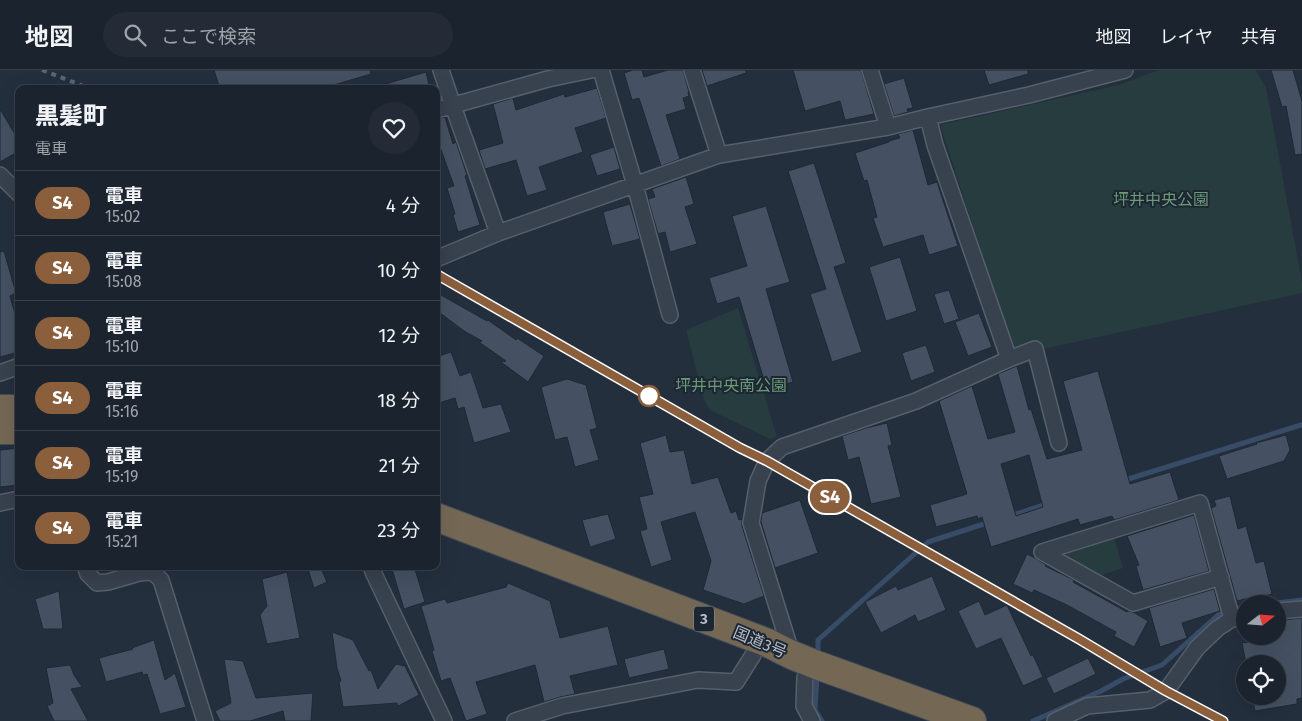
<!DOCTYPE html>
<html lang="ja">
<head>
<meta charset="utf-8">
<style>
	:root { --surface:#1b232e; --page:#242b36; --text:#f1f3f6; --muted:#a0a4aa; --line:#39404a }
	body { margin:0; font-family:"Fira Sans","Noto Sans JP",sans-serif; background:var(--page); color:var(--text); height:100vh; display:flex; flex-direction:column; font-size:19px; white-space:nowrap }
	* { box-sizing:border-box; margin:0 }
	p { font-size:16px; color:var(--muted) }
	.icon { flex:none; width:28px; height:28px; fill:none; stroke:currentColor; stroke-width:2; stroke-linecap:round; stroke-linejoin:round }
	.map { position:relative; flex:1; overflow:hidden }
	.sheet { position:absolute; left:15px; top:15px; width:425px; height:485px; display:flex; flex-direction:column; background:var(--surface); border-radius:10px; box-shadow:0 5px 20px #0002,0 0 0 1px var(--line) }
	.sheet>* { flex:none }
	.badge { padding:0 10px; border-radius:16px; font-size:18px; line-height:32px }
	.needle { width:32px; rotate:73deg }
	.fabs { position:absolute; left:1236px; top:525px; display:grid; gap:10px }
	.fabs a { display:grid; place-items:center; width:50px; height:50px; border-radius:50%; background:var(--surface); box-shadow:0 5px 20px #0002,0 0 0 1px var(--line); font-size:25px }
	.map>.badge { position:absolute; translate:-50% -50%; box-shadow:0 0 0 2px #fff }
	.round { display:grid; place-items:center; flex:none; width:52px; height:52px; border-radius:26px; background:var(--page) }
	.head { display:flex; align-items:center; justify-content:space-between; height:85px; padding:0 20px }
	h1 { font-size:24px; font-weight:800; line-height:38px }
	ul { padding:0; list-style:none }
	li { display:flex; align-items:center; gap:15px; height:65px; padding:0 20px; border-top:1px solid var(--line) }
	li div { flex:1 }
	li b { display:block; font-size:19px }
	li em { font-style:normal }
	li .badge { min-width:55px; font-weight:700; text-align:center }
	header { display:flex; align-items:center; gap:30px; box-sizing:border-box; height:70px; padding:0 25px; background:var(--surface); border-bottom:1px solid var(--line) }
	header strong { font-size:24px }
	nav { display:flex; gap:28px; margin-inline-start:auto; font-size:18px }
	.search { width:350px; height:45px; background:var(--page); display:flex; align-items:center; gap:12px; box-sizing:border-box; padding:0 18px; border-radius:28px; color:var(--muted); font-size:19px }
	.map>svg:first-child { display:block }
</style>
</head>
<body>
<header>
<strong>地図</strong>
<div class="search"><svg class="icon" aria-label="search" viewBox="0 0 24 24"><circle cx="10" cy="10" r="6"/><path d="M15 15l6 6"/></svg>ここで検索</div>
<nav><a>地図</a><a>レイヤ</a><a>共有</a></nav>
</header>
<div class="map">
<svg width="1302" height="651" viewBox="0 0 1302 651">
	<rect width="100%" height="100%" fill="#242f3e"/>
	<path fill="#263c3f" d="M1159,0h97l10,18 36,194v11l-287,62 -75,-230 179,-40z
		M738,238l39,129 -7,2 -60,-29 -6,-10 -18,-70z
		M1114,467l9,31 -25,8 -32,-17 1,-8z"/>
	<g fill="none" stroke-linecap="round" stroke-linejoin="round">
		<path stroke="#394c67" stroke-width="5" d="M1122,411l179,-56
			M1010,446l37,-12
			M1269,534l33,-4
			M818,587v-17l110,-98 62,-20
			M817,605l-2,35 7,11
			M1033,651l68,-30 22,-12 39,-14 56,-50 27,-8"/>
	</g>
	<path fill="#455162" stroke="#1f2835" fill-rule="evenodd" d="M214,0h156l1,4 -51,15h-100z
		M633,0h9l2,7 24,-7h15l6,22h-1l1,4 -6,2 3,11 -20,6 14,44 -19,7 -22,-68 -7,2 -8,-27z
		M702,0h44v3l-39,13z
		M793,0h68l13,44 -29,6 -5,-19 -35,10z
		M984,0h44v4l-39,11z
		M1271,0h22l9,31v53l-7,1 -9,-49 -4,1z
		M426,2l4,17h-47l-1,-4z
		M904,8l9,30 -6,1 1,3 -14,4 -10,-32z
		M597,18l9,30 -31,10 8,24 -44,15 8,23 -20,6 -11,-36 -31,9 -6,-19 24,-7 -10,-39 20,-6 3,12 48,-16 1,3z
		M0,39l19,32v10l-19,11z
		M445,47l8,27 3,-2 11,33 -2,1 15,49 -22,7 -5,-17 2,-1 -8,-26 7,-2 -18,-50v-17z
		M913,60l15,55 9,-3 21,64 -29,9 -6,-20 -40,12 -10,-29 4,-1 -10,-37 -3,1 -9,-28 34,-11v-1l11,-3 -2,-4z
		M614,77l6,22 -23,7 -7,-21z
		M814,93l32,100 -12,4 28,85 -30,10 -22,-68 16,-5 -38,-118z
		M686,107l8,27 -9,3 12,37 -27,8 -5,-20 -7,2 -10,-35 7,-2 -3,-8z
		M630,134l10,35 -28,7 -9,-34z
		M766,136l24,76 -24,7 27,93 -26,8 -28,-93 -22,7 -8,-26 38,-12 -15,-50z
		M4,181l12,42 -6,3 9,32v24l-19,5v-105z
		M900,187l17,54 -31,10 -17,-54z
		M949,220l10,29 -15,5 -10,-30z
		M441,225l46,26 1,-1 28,20 1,-2 27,18 -16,26 -27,-20 5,-1 -27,-19 3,-1 -18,-10 -28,-21v-6z
		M979,243l13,34 -24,9 -13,-34z
		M926,275l9,27 -24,9 -9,-28z
		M451,282l9,24 11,-4 12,36 18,-4 10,28 -37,11 -10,-36 -6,2 -3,-11 -19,6v-47z
		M1017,296l12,44 2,-1 16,50 35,-9 -19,-69 35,-10 32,113 40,-12 9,28 -65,20 -2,-4 -32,9 -2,-6 -87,28 -9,-30 -4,2 -1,-3 -41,11 -6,-22 37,-11 -28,-93 33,-15 16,53 27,-7 -17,-58zM1029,385l14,52 -27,9 -15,-52z
		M567,309l19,6 11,43 -7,2 9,30 -24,7 -8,-30 -12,3 -14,-53z
		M887,353l5,22 -4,1 13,51 -30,7 -12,-47 -11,3 -6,-24 24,-8z
		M666,365l4,17 14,-2 8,34 26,-7 13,36 5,-2 3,9 3,-1v7l22,70 -20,8 -41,-14 8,-29 -16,-49 -34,10 11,38 -21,7 -11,-36 7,-2 -8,-32 14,-3 -13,-51z
		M1286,365l4,15 -6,11 -57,18 -8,-23 38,-12 -1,-1z
		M19,378v37l-19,2v-37z
		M1230,426l8,33 8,-3 10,37 8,-2 8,33 -15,4v-2l-20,5 -26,-93 5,-2 -2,-6z
		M800,430l18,53 -43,15 -14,-46 1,-9z
		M608,444l8,25 -26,8 -8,-27z
		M1194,445l15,56 -66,19 -7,-24 3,-1 -12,-29z
		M1027,484l8,4 11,7 -1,1 29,14 -1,2 54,30 1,-1 5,1 15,9 -14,26 -20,-11 2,-4 -49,-27 -33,-15 -2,3 -19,-9z
		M307,496h13l7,16 -13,6z
		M391,496h23l11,36 -21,7z
		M287,502l13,66 -33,6 -7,-29 7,-9 -5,-27z
		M932,506l14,34 -28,12 -3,-7 -34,18 -16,-31 31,-16 2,4z
		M508,513l42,18 10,37 48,-12 10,39 -48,11 5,18 -15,3 -16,5 -9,-37 -59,17 11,32 -21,7 -16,-43 -9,3 -9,-30 2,-1 -13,-44 24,-7 2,4 59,-16z
		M1214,519l6,22 -38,12 5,15 -27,9 -11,-39z
		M59,521l4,38h-20l-8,-30z
		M979,531l6,14 22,-10 24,51 2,-1 10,22 -20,9 -22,-48 -25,11 -18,-38z
		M1302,548v80l-5,1v5l-42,7 -3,-15h26v-32h-32l-4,-21 14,-2 -1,-5h23v-6h7l-2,-10z
		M332,562l21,8 16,31 2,-1 7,19 18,-25 9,2 14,29 -21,11 -1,-3 -54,4 -4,-25 2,-1 -4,-13z
		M154,570l11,40 10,-7 11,34 -26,7 -13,-40 -4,1 -1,-3 -36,10 -7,-24 34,-9 -1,-1z
		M664,579l5,20 -40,9 -5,-19z
		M1088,588l8,16 -42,20 -8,-16z
		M224,589l19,2 13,37 57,-5 -2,28h-26l-2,-10 -33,10h-30l-5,-10 16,-8z
		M70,595l4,10 8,12 -11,2 17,32h-34l-7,-15 6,-3 -7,-35z"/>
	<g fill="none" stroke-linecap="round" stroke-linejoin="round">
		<g stroke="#565f6c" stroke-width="18">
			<path id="street" d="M441,0l12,36 45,127
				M601,0l34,115 35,130
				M692,0l27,85
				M870,0l18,57
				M436,40l112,-31 43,-9
				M0,105l19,19
				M436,189l62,-26 221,-78 169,-28 40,-10 101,-22 96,-25
				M1009,289l26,-10 24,94
				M0,303l19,-7
				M0,433l19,-4
				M85,496l3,8 9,9 11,-1 31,-9 10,-1 6,2 6,6 44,141
				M371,496l3,8 70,147
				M1221,507l-88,26 -91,-51 158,-49 32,116
				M1278,541l24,-2
				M792,585l-41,-132 7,-42 9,-20 15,-14 134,-46 93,-42 -74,-214 -7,-28
				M805,607l-1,29 8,15
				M515,651l47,-15 136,-26 38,2 17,-27
				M1055,651l32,-15 63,-6 16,-9 31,-43 21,-20 14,-9 13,-2"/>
		</g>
		<g stroke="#434c59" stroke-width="30">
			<path id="highway" d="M0,339h19
				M0,360h19
				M436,447l332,126 24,12 22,9 158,57"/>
		</g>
		<use href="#street" stroke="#38414e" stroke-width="15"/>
		<use href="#highway" stroke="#746855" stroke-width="28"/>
		<path stroke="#5a6575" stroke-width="4" stroke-dasharray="5 5" stroke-linecap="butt" d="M42,0l49,19
			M436,204l304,174 27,13 312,178 87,52 58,30"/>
	</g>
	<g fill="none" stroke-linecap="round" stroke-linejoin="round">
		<g stroke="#fff" stroke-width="11">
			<path id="line" d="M436,204l304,174 27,13 312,178 87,52 57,30"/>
		</g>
		<use href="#line" stroke="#8b5e3c" stroke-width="8"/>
	</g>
	<circle fill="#fff" stroke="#8b5e3c" stroke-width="2.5" cx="649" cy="326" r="10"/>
	<g text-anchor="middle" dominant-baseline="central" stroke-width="4" stroke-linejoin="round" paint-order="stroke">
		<rect fill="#1d2633" stroke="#878f9c" stroke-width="1" x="694" y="536.5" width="20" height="25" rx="4"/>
		<g font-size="15" font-weight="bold" fill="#b4bcc9">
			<text x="704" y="549">3</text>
		</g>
		<g font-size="16" fill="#6b9a76" stroke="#1d2633">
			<text x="1161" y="129">坪井中央公園</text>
			<text x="731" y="315">坪井中央南公園</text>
		</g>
		<g font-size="16" fill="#b4bcc9" stroke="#1d2633">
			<text transform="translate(760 572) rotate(23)">国道3号</text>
		</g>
	</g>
</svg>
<div class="fabs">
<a><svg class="needle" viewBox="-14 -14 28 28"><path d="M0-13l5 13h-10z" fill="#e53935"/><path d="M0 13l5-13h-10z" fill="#a0a4aa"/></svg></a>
<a><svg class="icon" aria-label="locate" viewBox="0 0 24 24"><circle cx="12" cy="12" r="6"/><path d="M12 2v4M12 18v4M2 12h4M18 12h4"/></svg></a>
</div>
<b class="badge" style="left:830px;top:427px;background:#8b5e3c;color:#fff">S4</b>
<section class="sheet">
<div class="head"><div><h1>黒髪町</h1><p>電車</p></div><a class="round"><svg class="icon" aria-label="heart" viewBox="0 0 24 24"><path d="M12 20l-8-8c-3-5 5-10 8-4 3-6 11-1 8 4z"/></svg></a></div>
<ul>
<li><span class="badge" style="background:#8b5e3c;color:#fff">S4</span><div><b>電車</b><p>15:02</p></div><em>4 分</em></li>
<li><span class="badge" style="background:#8b5e3c;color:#fff">S4</span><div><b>電車</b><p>15:08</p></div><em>10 分</em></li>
<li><span class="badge" style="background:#8b5e3c;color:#fff">S4</span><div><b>電車</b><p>15:10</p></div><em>12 分</em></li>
<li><span class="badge" style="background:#8b5e3c;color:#fff">S4</span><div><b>電車</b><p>15:16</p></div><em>18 分</em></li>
<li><span class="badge" style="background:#8b5e3c;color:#fff">S4</span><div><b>電車</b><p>15:19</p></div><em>21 分</em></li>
<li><span class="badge" style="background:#8b5e3c;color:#fff">S4</span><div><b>電車</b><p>15:21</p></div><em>23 分</em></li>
</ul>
</section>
</div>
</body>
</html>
